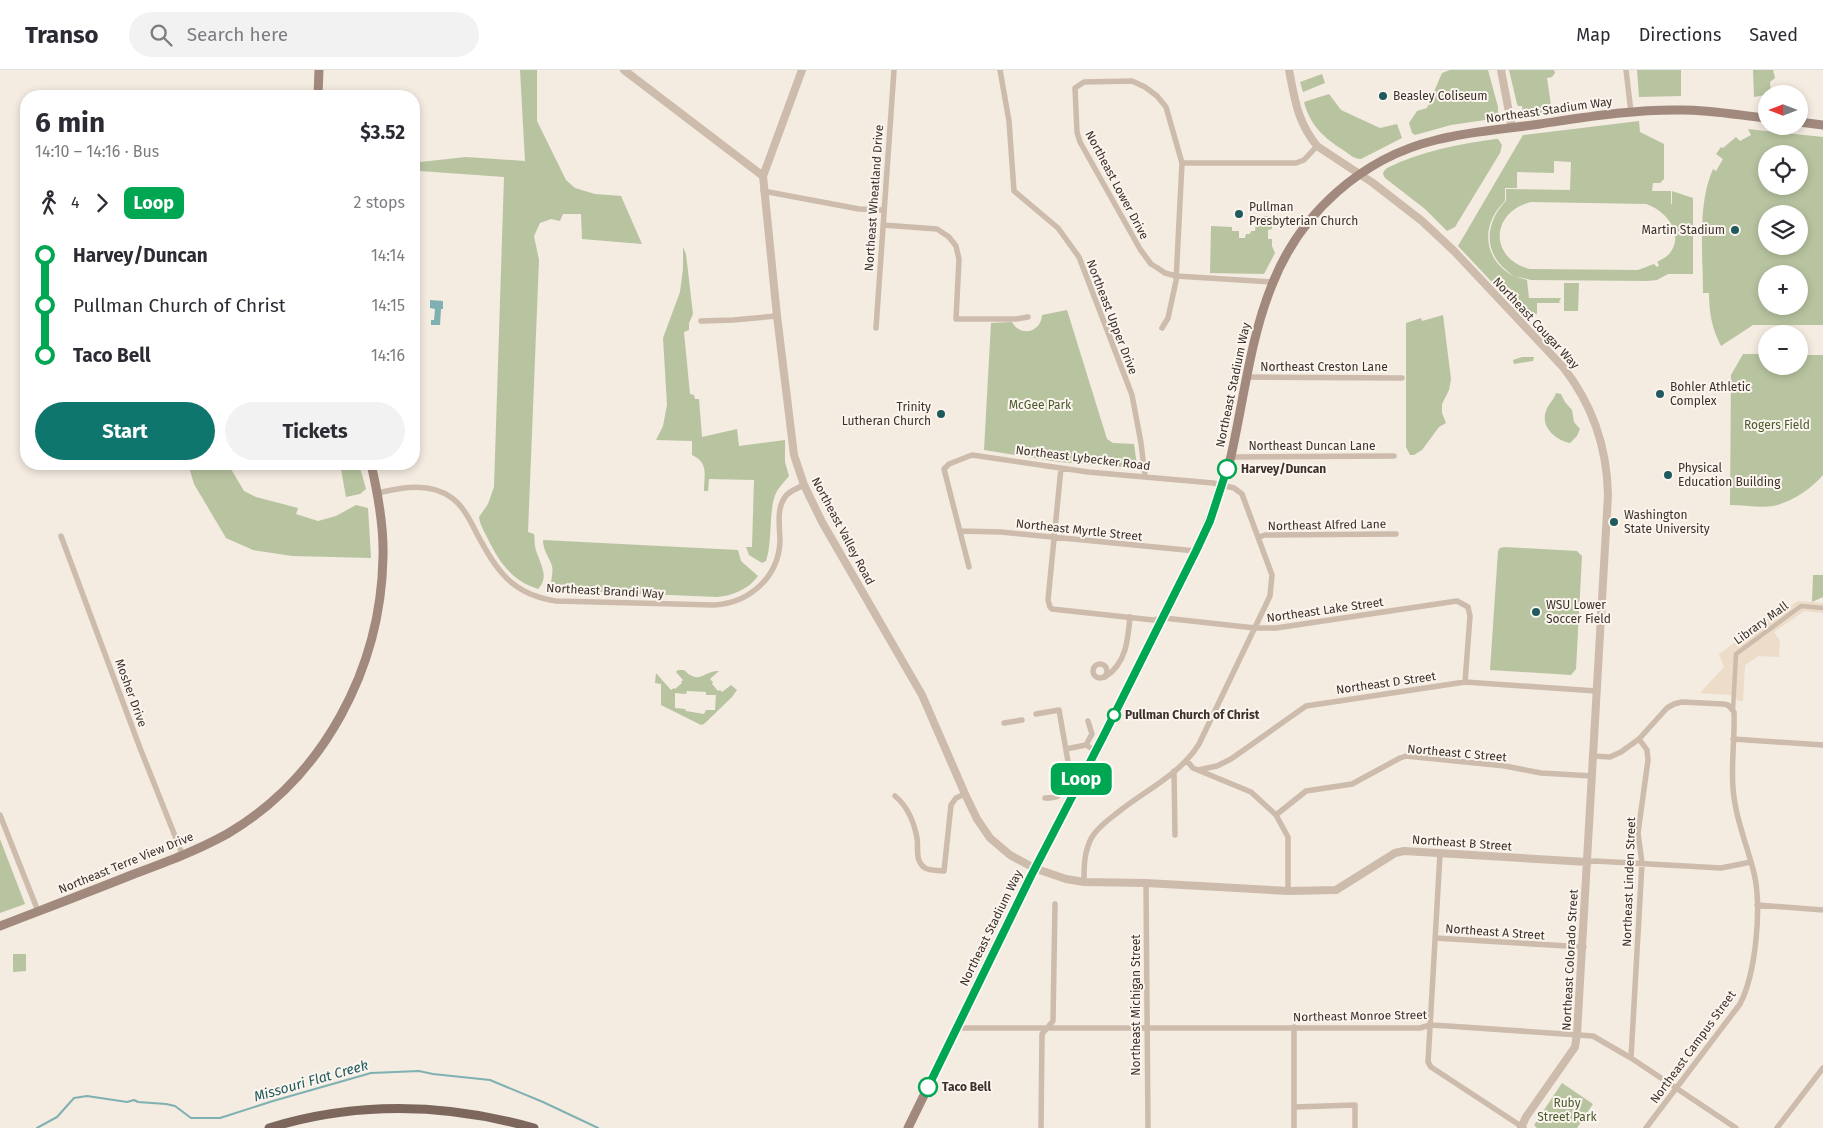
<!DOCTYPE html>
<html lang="en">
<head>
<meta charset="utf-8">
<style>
	:root { --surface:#fff; --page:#f2f2f3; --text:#2b2b33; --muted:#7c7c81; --line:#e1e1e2; --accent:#0f766e }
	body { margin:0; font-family:"Fira Sans",sans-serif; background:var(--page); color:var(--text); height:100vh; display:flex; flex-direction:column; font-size:19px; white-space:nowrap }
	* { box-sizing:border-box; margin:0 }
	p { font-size:16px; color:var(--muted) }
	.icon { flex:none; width:28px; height:28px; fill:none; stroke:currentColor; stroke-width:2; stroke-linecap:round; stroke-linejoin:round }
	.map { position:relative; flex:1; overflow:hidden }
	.sheet { position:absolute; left:20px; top:20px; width:400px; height:380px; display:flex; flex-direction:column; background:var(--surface); border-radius:20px; box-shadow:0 2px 8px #0003 }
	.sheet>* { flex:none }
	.badge { padding:0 10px; border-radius:8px; font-size:18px; line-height:32px }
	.needle { width:32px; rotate:270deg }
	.controls { position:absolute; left:1758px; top:15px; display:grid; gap:10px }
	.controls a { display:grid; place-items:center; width:50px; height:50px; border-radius:50%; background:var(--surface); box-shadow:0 2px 8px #0003; font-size:25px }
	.map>.badge { position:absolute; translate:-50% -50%; box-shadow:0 0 0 2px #fff }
	.legs { display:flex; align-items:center; gap:8px; height:55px; padding:0 15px; font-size:16px }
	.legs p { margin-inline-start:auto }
	.head { display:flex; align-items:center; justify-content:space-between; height:85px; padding:0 15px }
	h1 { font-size:28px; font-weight:700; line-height:38px }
	.button { display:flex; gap:10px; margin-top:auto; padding:10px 15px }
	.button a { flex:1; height:58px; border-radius:30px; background:var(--accent); color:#fff; font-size:20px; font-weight:700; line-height:58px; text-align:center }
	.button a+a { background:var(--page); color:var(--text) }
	ul { padding:0 15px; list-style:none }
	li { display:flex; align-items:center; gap:18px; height:50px; font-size:19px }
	li i { display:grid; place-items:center; width:8px; height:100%; margin:0 6px; background:currentColor }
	li i::after { content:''; width:12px; height:12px; margin:-6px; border:4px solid; border-radius:50%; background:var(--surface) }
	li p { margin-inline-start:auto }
	li:first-child i { background:linear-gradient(#0000 50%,currentColor 0) }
	li:last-child i { background:linear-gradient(currentColor 50%,#0000 0) }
	header { display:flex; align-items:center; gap:30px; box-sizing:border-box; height:70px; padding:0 25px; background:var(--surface); border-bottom:1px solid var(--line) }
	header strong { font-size:24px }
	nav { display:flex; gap:28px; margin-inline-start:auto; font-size:18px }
	.search { width:350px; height:45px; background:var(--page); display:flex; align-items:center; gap:12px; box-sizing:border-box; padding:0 18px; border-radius:28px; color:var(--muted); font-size:19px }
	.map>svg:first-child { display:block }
</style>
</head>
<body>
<header>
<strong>Transo</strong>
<div class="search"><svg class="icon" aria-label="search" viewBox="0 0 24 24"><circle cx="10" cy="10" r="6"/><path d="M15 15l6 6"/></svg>Search here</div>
<nav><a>Map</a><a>Directions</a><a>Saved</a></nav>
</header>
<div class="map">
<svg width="1823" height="1058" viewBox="0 0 1823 1058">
	<rect width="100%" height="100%" fill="#f4ebe1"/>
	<path fill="#b8c4a0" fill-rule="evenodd" d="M520,0h17v51l29,59 9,8 20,6 26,2 21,48 -60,-5 -1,-25h-18l-3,7 -9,-2 -11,4 -6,13 5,24 -11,272 6,2c1,5 0,11 2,16 4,14 14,27 2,39 -26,-8 -39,-27 -50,-50 -4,-8 -8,-14 -9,-22l9,-13 6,-17 10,-310 -84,-6v-9l46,-5 59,4z
		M1450,0h38l10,37v8l-6,4 -41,6 -36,10 -3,-2 -3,-10 8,-12 10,-3 15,-35z
		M1509,0h45l1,3 -3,4 -5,1 5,34 -29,2 -1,-8h-4l-1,-2z
		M1637,0h44v26l-42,1z
		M1753,0h20l2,8 -5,4 1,12 -17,3z
		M1322,4l3,9 -22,9 -3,-10z
		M1329,24l12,16 39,18 17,-4 5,14 -41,21c-7,0 -12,-5 -18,-9 -19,-12 -33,-25 -39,-48z
		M1639,51l1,11 24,12v35l-4,4h-7l-1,8h19v12l1,2v-14l21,7v76h-25l-11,6 -9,1 -117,-1 -17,-4 13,4 2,18h32l-2,4 2,1h-24v11h-15l-64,-68 65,-111zM1554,91l17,1 -1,28 -64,-1v12c-17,17 -23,42 -7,62 4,5 11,10 14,13 -30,-17 -33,-51 -8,-75v-13h12v-16l37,1zM1531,132l115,2c19,6 39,29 24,49 -3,4 -8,6 -13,9l2,3 -2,2 -3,-3 -16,6 -108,-1c-41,-10 -40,-57 1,-67z
		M1748,59l75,8v188h-70l-32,21c-9,-17 -12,-34 -12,-53h-6c0,-39 -6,-88 10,-124l3,2 7,-12 -7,-5 5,-7 2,1 13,-11 4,4 11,-6zM1766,84h33v32h-33zM1766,144h33v32h-33zM1766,204h33v32h-33z
		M1496,69h2l4,6 -2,8 -45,74 -8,4 -22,-22 -40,-31 -2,-4 1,-3 3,-3c35,-17 71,-24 109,-29z
		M1263,146h6v7h3v6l-4,1v9h4v7l3,7 -11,21 -54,-1 1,-47 21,1v4h7v7h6l1,-4h4l1,-3h4l1,-12h6z
		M683,177l3,7 7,60 -4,9v7l-5,2 6,62 4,1 1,4h4l3,38 35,-8 2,17 46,-6v22l4,14c-4,5 -9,10 -12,15 -9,15 -4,50 -11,70l-4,2 -13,-8 -3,-8h6l2,-67 -45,-1 -1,12h-4c0,-17 5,-28 -12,-36v-14l-36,-1 7,-14 4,-21 -4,-67 17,-46 3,-23z
		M1564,213h15l-1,28h-14z
		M1067,240l40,129 6,4 21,1 3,21 -1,3 -77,-6 -75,-12 7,-127 21,-1c8,15 29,11 30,-7z
		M1443,245l8,64 -2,11 -7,14v9l4,10 -7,4 -17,23 -8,5h-4l-4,-8v-124l15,-5 1,3z
		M1743,284h23v12h33v-11h24v120c-12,14 -31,27 -50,31 -13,2 -30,-1 -43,-1l1,-130z
		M1522,287h12l-1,4 -19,3 -1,-4z
		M1556,323l5,1 4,8 7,8 2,12 6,7 -3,7 -7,7c-14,-3 -30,-16 -24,-32 2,-7 8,-11 10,-18z
		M188,394h36l1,5h6l13,22 12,6 42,11 -2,6 22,7 18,-5 20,-11 12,3 3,50 -79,-2 -39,-6 -27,-12 -32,-54z
		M340,394h19l7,25 -6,5 -14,3z
		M543,470l195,10 3,11 17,15c-9,13 -26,20 -41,21l-165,-7c-3,-8 2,-16 0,-24 -3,-10 -9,-15 -9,-26z
		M1505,477l72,4 5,5 -6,113 -5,6 -81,-5 8,-119 2,-3z
		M1813,505h10v22l-11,5z
		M678,600h6c16,16 20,0 35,1l-9,8 3,3 -1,2 6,7 2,-1 2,2 9,-7 6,5 -5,7 -28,27 -3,1 -40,-20v-21l-6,-1 1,-10 15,17 3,-2 1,1 7,-6 -1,-1 2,-2 -7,-8zM687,621l19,1v3h10l-1,15h-9l-2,4 -18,-3 -1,-2 -10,-1v-15l11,1z
		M0,769l25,65 -25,9z
		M13,884h13v17l-13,1z
		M1562,1013l31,21 -16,24h-40l-3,-3z"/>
	<path fill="#ecdcc8" d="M1798,531l25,2v10l-19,-2 -30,21 6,9 -1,16 -20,-1 -14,9 -2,36h-4l-9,-6 -30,-2 24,-26 -5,-13 37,-27 1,2 11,-7 -2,-3 5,-2 3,-5 10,-6 5,1z"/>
	<path fill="#7fb0b2" d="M430,230l13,1v8h-2l-1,16h-9v-5h3l1,-11 -5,-1z"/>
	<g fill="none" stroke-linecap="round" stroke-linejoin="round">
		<path stroke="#7fb0b2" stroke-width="2" d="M37,1058l20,-11 17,-19 13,-2 40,6 7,-2 4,2 28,2 9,2 16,12h29l53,-17 98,-28 48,-2 14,3 57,6 53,22 55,26"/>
		<path stroke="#cdbbac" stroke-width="4.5" d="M1733,639l3,-55 65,-48 22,2"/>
		<path stroke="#cdbbac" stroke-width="5.5" d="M1000,0l9,51 5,70 44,37 21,29 53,138 9,48 4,33
			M1626,0l5,42
			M1182,93l-16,-56 -9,-11 -12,-9 -13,-6 -48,1 -9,6 2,44 3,10 60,107 11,15 5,3 9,6 11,3 97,6
			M763,121l96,18 24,1
			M883,155l54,4 12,8 7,9 3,13 -3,60h60l12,-2
			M701,251l32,-1 44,-4
			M876,258l18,-258
			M1162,258l6,-10 8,-37 6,-118h114l8,-3 13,-14
			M1247,307l155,1
			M1231,387l163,-1
			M1061,398l-13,132 2,7 2,2 101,11 11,-2 91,10h21l181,-27 11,6 2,9 -5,66
			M378,423c24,-6 53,-11 74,5 11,8 18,22 24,34 20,38 35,62 80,69l158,4c35,-2 64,-27 66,-63 0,-14 -4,-33 5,-45 4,-6 13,-9 19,-12
			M960,461l41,1 195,19
			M61,466l79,212 43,108
			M1259,467l6,-2 131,-1
			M969,497l-25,-98 5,-5 23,-9 116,17 125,11 21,5 8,6 30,81 -2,21 -71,148c-18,30 -55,47 -82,69 -9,7 -19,14 -25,24 -8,14 -8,29 -8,45
			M1093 601a7 7 0 1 1 14 0a7 7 0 1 1-14 0Z
			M1105,607c21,-13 23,-37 25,-60
			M1036,644l23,-4 11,63c-1,6 -7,18 -12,23 -4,2 -9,2 -13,2
			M1004,653l18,-3
			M1733,669l90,6
			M1086,675l6,-11 -4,-13
			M1066,679l20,-4 10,6
			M1593,686l17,1 11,-5 18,-13 28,-31 7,-4 8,-2 41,2 5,1 6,7c1,26 -3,51 -1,76 2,29 14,57 21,85 8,34 2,100 -14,131l-94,124
			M1187,691l6,7 58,24 25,23 12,22v54
			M1198,700l19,-4 14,-7 75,-53 159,-24 131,9
			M1174,701l1,64
			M895,726c12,10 19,26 22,42 2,10 -3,22 8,30 5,3 13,2 19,3l7,-66 5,-7 9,-4
			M0,745l38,96
			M1276,745l30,-24 46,-7 48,-26 6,-2 99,10 36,7 51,3
			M1440,784l-12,208 3,5 93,61
			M1587,792l8,-1 126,7 30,-6
			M1146,813l2,245
			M1757,835l66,5
			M1435,868l149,9
			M1294,957v101
			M956,958h464l10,-3 18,1 145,10 38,22 105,70
			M1631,988l11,-195 -4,-30 10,-73 -1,-10 -8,-11
			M1294,1037l61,-2v23
			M1041,1058l1,-94 11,-13 2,-117
			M1777,1058l46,-60"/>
		<path stroke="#cdbbac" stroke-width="8" d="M624,0l139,106
			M802,0l-39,106 14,140 17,139 10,30 18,37 100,173 43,99 12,25 13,19 20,17 24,13 32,11 18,3 62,1 142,8 48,-1 59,-37 9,-2 183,11
			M1289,0c6,30 8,51 28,76l56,37 49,38 32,30 109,116c30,38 44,80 45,128l-31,539 -2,13 -49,70 -5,11
			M1501,0l11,58"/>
		<path stroke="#a18a7d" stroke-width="9" d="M318,26l1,-26
			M1799,52l24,3
			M0,856c44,-17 89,-34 134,-52 32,-12 62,-23 93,-40 97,-57 154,-166 156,-277 1,-32 -5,-63 -12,-93
			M908,1058l123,-252 73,-141 92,-184c14,-31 27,-62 35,-95 13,-57 19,-117 41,-171 28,-72 90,-127 164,-145 34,-9 69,-11 104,-16 47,-7 95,-15 142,-14 28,0 56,5 84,8"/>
		<path stroke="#7d675c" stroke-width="9" d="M269,1058c88,-27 176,-25 265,0"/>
	</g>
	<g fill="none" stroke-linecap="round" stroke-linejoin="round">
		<g stroke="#fff" stroke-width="11">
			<path id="line-1" d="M928,1017l103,-211 73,-141 92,-184 14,-30 17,-52"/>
		</g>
		<use href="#line-1" stroke="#00a651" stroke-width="8"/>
	</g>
	<g fill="#1f5a5e" stroke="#fbf5ee" stroke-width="2">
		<circle cx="1383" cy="26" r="5"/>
		<circle cx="1239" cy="144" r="5"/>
		<circle cx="1735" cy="160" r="5"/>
		<circle cx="1660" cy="324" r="5"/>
		<circle cx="941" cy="344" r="5"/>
		<circle cx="1668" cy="405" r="5"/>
		<circle cx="1614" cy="452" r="5"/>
		<circle cx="1536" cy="542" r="5"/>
	</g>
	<g fill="#fff" stroke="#00a651" stroke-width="2.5">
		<circle cx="1227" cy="399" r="9"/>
		<circle cx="1114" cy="645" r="6"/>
		<circle cx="928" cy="1017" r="9"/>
	</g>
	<g text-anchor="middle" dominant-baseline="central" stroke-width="4" stroke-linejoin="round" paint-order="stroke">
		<g font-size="12" fill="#3b302b" stroke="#fbf5ee" text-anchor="start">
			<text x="1393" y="26">Beasley Coliseum</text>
			<text x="1249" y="137">Pullman<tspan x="1249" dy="14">Presbyterian Church</tspan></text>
			<text x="1725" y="160" text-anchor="end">Martin Stadium</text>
			<text x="1670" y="317">Bohler Athletic<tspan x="1670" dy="14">Complex</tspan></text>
			<text x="931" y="337" text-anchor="end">Trinity<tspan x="931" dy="14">Lutheran Church</tspan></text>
			<text x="1678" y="398">Physical<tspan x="1678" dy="14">Education Building</tspan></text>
			<text x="1624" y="445">Washington<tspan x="1624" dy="14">State University</tspan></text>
			<text x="1546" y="535">WSU Lower<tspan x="1546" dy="14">Soccer Field</tspan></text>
		</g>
		<g font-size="12" fill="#3b302b" stroke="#fbf5ee">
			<text transform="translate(1549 40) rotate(-8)">Northeast Stadium Way</text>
			<text transform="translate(1117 115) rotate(62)">Northeast Lower Drive</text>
			<text transform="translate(874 128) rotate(-86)">Northeast Wheatland Drive</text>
			<text transform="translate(1112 247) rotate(69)">Northeast Upper Drive</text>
			<text transform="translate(1536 253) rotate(47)">Northeast Cougar Way</text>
			<text x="1324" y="297">Northeast Creston Lane</text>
			<text transform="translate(1233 315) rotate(-78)">Northeast Stadium Way</text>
			<text x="1312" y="376">Northeast Duncan Lane</text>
			<text transform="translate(1083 388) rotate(7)">Northeast Lybecker Road</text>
			<text transform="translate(1327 455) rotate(-1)">Northeast Alfred Lane</text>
			<text transform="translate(1079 460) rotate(6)">Northeast Myrtle Street</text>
			<text transform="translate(843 461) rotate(62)">Northeast Valley Road</text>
			<text transform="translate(605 521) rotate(3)">Northeast Brandi Way</text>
			<text transform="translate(1325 540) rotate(-8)">Northeast Lake Street</text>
			<text transform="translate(1761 553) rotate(-36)">Library Mall</text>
			<text transform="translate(1386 613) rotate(-8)">Northeast D Street</text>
			<text transform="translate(131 623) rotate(70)">Mosher Drive</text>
			<text transform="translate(1457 683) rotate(5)">Northeast C Street</text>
			<text transform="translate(1462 773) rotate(4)">Northeast B Street</text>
			<text transform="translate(126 793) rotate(-22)">Northeast Terre View Drive</text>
			<text transform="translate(1629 812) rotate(-88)">Northeast Linden Street</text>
			<text transform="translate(991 858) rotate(-64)">Northeast Stadium Way</text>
			<text transform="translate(1495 862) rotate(4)">Northeast A Street</text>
			<text transform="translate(1570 890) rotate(-87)">Northeast Colorado Street</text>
			<text transform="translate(1136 935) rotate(-90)">Northeast Michigan Street</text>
			<text transform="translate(1360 946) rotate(-1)">Northeast Monroe Street</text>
			<text transform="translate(1693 977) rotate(-54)">Northeast Campus Street</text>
		</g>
		<g font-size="12" fill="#4a5a2e" stroke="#fbf5ee">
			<text x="1040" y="335">McGee Park</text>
			<text x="1777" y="355">Rogers Field</text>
			<text x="1567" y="1033">Ruby<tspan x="1567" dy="14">Street Park</tspan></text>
		</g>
		<g font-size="12" font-weight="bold" fill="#3b302b" stroke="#fbf5ee" text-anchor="start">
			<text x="1241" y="399">Harvey/Duncan</text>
			<text x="1125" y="645">Pullman Church of Christ</text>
			<text x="942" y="1017">Taco Bell</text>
		</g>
		<g font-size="14" font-style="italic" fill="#1f5a5e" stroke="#fbf5ee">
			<text transform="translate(311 1011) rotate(-16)">Missouri Flat Creek</text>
		</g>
	</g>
</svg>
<div class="controls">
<a><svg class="needle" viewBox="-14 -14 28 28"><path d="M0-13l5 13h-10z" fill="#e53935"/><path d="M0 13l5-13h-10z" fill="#7c7c81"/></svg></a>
<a><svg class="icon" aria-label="locate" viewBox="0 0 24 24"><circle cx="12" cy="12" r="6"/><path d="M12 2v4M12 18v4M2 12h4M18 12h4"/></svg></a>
<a><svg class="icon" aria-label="layers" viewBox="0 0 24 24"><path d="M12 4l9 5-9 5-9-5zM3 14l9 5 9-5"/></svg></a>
<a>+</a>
<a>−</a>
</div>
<b class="badge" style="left:1081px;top:709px;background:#00a651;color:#fff">Loop</b>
<section class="sheet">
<div class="head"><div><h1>6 min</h1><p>14:10 – 14:16 · Bus</p></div><b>$3.52</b></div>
<div class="legs"><svg class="icon" aria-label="walk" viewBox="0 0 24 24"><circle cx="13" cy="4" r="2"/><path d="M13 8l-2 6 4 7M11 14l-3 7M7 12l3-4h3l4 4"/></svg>4<svg class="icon" aria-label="forward" viewBox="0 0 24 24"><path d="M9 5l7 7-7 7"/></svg><b class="badge" style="background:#00a651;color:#fff">Loop</b><p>2 stops</p></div>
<ul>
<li><i style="color:#00a651"></i><b>Harvey/Duncan</b><p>14:14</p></li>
<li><i style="color:#00a651"></i><span>Pullman Church of Christ</span><p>14:15</p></li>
<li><i style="color:#00a651"></i><b>Taco Bell</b><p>14:16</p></li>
</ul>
<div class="button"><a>Start</a><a>Tickets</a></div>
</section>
</div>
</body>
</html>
